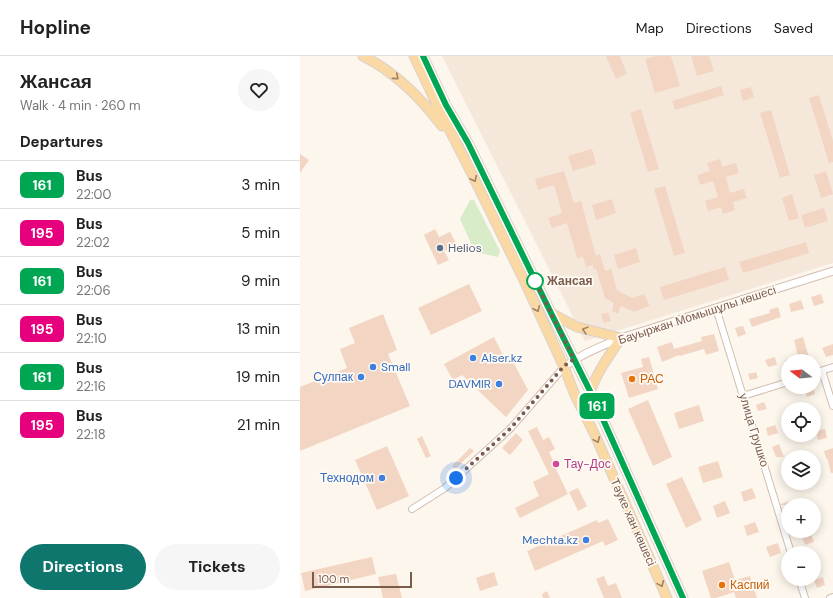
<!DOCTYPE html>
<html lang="en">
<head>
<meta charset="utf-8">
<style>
	:root { --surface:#fff; --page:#f6f6f6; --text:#222; --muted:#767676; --line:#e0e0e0; --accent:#0f766e }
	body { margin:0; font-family:"DM Sans",sans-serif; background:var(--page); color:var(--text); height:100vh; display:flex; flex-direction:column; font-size:15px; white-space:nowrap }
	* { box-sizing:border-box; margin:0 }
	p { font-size:13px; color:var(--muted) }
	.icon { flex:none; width:22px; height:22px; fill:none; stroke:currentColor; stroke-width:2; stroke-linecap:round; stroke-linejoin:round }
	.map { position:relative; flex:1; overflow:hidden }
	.side { display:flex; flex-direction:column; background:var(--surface); width:300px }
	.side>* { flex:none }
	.badge { padding:0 8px; border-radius:6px; font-size:14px; line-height:26px }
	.needle { width:26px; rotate:286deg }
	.fabs { position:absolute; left:481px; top:298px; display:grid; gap:8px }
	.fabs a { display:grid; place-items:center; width:40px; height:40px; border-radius:50%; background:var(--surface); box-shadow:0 2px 10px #0003; font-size:20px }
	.scale { position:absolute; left:12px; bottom:10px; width:100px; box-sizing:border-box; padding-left:4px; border:2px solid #7a5c4d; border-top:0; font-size:11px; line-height:14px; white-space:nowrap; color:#7a5c4d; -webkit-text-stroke:3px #fffaf3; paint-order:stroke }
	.you { position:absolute; width:20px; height:20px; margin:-10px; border:3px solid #fff; border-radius:50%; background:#1a73e8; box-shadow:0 0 0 6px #1a73e833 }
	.map>.badge { position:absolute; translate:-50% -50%; box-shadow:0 0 0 2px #fff }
	h2 { padding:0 20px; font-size:15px; line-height:36px }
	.round { display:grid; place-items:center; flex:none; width:42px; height:42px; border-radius:21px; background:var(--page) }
	.headline { display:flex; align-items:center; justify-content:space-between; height:68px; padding:0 20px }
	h1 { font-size:19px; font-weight:700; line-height:30px }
	.action { display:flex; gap:8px; margin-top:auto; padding:8px 20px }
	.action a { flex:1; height:46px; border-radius:24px; background:var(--accent); color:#fff; font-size:16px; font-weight:700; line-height:46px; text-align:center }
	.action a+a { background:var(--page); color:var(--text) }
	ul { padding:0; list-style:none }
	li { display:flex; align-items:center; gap:12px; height:48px; padding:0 20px; border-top:1px solid var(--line) }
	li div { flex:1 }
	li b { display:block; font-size:15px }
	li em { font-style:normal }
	li .badge { min-width:44px; font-weight:700; text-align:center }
	header { display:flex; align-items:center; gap:24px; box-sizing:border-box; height:56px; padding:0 20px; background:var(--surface); border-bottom:1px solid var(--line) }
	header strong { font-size:19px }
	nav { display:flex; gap:22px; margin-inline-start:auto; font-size:14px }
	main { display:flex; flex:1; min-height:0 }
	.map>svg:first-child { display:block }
</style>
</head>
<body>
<header>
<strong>Hopline</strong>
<nav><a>Map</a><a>Directions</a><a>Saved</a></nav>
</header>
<main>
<section class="side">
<div class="headline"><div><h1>Жансая</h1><p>Walk · 4 min · 260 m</p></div><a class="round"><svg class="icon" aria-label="heart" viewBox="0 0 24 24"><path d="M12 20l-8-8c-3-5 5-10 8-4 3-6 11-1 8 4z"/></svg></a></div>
<h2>Departures</h2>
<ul>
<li><span class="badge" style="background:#00a651;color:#fff">161</span><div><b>Bus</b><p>22:00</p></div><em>3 min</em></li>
<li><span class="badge" style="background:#e6007e;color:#fff">195</span><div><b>Bus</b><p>22:02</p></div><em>5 min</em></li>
<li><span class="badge" style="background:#00a651;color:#fff">161</span><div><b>Bus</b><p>22:06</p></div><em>9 min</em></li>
<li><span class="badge" style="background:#e6007e;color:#fff">195</span><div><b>Bus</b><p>22:10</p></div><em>13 min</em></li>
<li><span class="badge" style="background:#00a651;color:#fff">161</span><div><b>Bus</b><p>22:16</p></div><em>19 min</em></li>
<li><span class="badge" style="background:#e6007e;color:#fff">195</span><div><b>Bus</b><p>22:18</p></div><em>21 min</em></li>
</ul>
<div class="action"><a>Directions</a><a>Tickets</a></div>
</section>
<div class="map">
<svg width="533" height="542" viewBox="0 0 533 542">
	<rect width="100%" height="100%" fill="#fdf6ec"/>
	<path fill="#f5e8da" d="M142,0h391v207l-248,78z"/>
	<path fill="#d8ecc9" d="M170,144h4l26,51 -2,6 -23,-5 -15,-33z"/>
	<path fill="#f3d5c3" d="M306,0h14l7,18 -11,5z
		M355,0h16l9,30 -25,7 -10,-34z
		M391,0h18l5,15 -17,5z
		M421,30l3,9 -49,15 -3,-9z
		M451,31l3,10 -11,4 -3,-11z
		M519,39l14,46v21l-4,1 -20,-65z
		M341,53l18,60 -11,3 -18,-59z
		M471,54l19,65 -10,3 -20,-65z
		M292,93l4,15 -23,7 -5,-15z
		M0,98l9,6 -9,13z
		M420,103l2,8 14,-4 3,10 -13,4 4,16 14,-4 3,9 -14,4 2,8 -12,4 -2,-7 -13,4 -3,-10 13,-4 -5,-16 -13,4 -3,-10 13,-4 -3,-8z
		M264,115l10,32 7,-2 15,55 4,-2 5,17 6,-2 6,21 15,8 12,-4 6,12 -16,6 -13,-6 -3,8 -6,-3 2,-8 -9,-5 -9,-29 -2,1 -1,-5 -7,2 -3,-10 -6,1 -10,-35 -15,5 -4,-10 14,-5 -8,-28 -16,5 -3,-11z
		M526,115l7,23 -12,4 -7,-23z
		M365,130l20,67 -11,3 -20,-67z
		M492,138l7,24 -10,3 -7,-23z
		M312,143l4,14 -20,7 -4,-15z
		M524,152l4,13 -23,7 -4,-13z
		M135,173l4,8 11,-5 7,13 -13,6 5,9 -11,5 -14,-30z
		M506,186l3,11 -66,20 -4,-11z
		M336,192l4,14 -22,7 -4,-14z
		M425,211l4,13 -65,20 -4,-13z
		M169,228l13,27 -51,24 -13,-27z
		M521,238l3,9 -10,3 -3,-9z
		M501,244l3,9 -13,3 -2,-8z
		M478,251l3,10 -29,10 -3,-8 21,-6 -1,-3z
		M308,257l3,8 -7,2 -3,-9z
		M83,258l14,36 -9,4 22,52 -110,45v-64l47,-19 -7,-19 15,-6 -6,-15z
		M443,270l3,8 -8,3 -3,-9z
		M414,278l5,17 -13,4 -2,-6 -24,7 -1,-1 -17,7 -5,-15 15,-5 2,7 28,-8 -1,-4z
		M194,281l10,20 5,-3 19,36 -22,27 -44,-42 -9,5 -9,-16z
		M503,281l7,24h-25v-1l13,-4 -4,-16z
		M533,288v11l-7,2 -4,-9z
		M349,301l9,32 -29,9 -8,-25 22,-6 -2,-8z
		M475,301l2,8 -9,2 -3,-7z
		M456,316l2,6 -8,2 -2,-6z
		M510,331h3l2,7 -8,3 -3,-8z
		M348,344l24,57 -19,9 -25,-57z
		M464,346l3,7 -9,2 -2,-6z
		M399,349l5,16 -25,8 -5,-16z
		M475,369l3,8 -10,3 -2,-8z
		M237,371l6,13 6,-3 6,12 -6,3 6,13h-1l14,29 -48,24 -5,-10 24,-12 -6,-14 16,-8 -21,-43z
		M525,373l2,9 -9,2 -2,-9z
		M216,377l7,7 -13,15 -8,-7z
		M122,380l9,20 -5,2 -9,-19z
		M479,388l5,13h-8l-4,-10z
		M87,390l22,50 -32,14 -22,-50z
		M170,392l4,3 -19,18 -3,-3z
		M533,392v25h-2l-4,-15h-1l-2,-7z
		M418,405l5,16 -20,6 -5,-16z
		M382,421l20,43 -16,8 -20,-44z
		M278,432l9,18 -9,5 -9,-19z
		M452,432l4,10 -12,4 -3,-10z
		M499,442l2,7h-20v-1z
		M425,445l5,12 -13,5 -4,-12z
		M308,463l10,21 -13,6 -2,-5 -68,30 -8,-20 70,-31 1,3z
		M455,466l4,10 -12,4 -3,-10z
		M511,478l3,8 -9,3 -3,-8z
		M478,487l3,10 -11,4 -4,-10z
		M72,501l4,17 -71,17 -4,-18z
		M429,506l6,18 15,-4 7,22h-21l-2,-6 -18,6h-5l-9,-27z
		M194,516l4,13 -18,6 -4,-13z
		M96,518l6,24h-19l-5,-21z
		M304,520l4,10 8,-3 6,15h-18l-8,-19z
		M523,521l2,8 -8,3 -3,-8z
		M247,535l3,7h-7l-1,-4z"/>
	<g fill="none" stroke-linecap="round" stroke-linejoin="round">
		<g stroke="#d1beb0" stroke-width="8">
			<path id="minor" d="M416,252l75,245
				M522,315l11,35
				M514,317l19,-6
				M443,340l45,-14
				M112,453l33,-21 65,-59 54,-62
				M499,523l6,19
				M530,542l3,-1"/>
		</g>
		<g stroke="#d1beb0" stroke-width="9">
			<path id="tertiary" d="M264,311c19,-14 36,-20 57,-29l212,-67"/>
		</g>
		<g stroke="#dad1cd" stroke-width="11">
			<path id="primary" d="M63,0c32,16 58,42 79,70
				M114,0l24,51 35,69 49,100 42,91 11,28 20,40 72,163
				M123,0l23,49 22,38 83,170 42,84 90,201
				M251,257l26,14 44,11c-12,18 -24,34 -31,54"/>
		</g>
		<use href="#minor" stroke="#fff" stroke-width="6"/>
		<use href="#tertiary" stroke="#fff" stroke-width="7"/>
		<use href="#primary" stroke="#fbd9a5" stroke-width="9"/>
	</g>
	<defs><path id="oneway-chevron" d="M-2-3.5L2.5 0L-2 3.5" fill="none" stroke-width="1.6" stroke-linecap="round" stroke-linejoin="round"/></defs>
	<g stroke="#a18267">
		<use href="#oneway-chevron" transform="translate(96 21) rotate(40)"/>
		<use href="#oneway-chevron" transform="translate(174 123) rotate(64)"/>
		<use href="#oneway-chevron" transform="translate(237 253) rotate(65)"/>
		<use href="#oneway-chevron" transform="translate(285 274) rotate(-165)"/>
		<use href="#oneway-chevron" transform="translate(297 384) rotate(66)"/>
		<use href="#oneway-chevron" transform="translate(361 528) rotate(66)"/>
	</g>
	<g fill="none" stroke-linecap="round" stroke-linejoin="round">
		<g stroke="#fff" stroke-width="9">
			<path id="line" d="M123,0l23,49 22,38 83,170 42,84 90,201"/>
		</g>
		<use href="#line" stroke="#00a651" stroke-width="6"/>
		<path stroke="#7a5c4d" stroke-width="4" stroke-dasharray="0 7.2" d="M156,422l54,-49 54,-63 10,-7 -39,-78"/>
	</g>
	<circle fill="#5c6f8a" stroke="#fffaf3" stroke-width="1.5" cx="140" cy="192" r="4"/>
	<circle fill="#fff" stroke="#00a651" stroke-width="2" cx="235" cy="225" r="8"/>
	<g fill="#3f7fe0" stroke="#fffaf3" stroke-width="1.5">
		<circle cx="173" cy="302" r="4"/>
		<circle cx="73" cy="311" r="4"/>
		<circle cx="61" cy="321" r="4"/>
		<circle cx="199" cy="328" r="4"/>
		<circle cx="82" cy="422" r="4"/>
		<circle cx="286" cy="484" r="4"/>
	</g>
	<g fill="#e8710a" stroke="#fffaf3" stroke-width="1.5">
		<circle cx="332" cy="323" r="4"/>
		<circle cx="422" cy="529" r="4"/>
	</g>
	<circle fill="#d1479c" stroke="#fffaf3" stroke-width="1.5" cx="256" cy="408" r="4"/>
	<g text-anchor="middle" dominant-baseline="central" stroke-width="3.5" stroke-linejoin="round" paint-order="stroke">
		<g font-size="12" fill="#4e5e75" stroke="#fffaf3" text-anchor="start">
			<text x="148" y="192">Helios</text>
		</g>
		<g font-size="12" font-weight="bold" fill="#7a5c4d" stroke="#fffaf3" text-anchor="start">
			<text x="247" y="225">Жансая</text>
		</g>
		<g font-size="12" fill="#7a5c4d" stroke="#fffaf3">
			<text transform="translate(397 259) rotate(-18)">Бауыржан Момышұлы көшесі</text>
			<text transform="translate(454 374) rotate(73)">улица Грушко</text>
			<text transform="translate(333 466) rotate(66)">Тәуке хан көшесі</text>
		</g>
		<g font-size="12" fill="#366cbe" stroke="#fffaf3" text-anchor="end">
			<text x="181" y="302" text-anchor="start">Alser.kz</text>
			<text x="81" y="311" text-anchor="start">Small</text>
			<text x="53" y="321">Сулпак</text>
			<text x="191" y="328">DAVMIR</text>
			<text x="74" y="422">Технодом</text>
			<text x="278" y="484">Mechta.kz</text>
		</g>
		<g font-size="12" fill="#c56008" stroke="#fffaf3" text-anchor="start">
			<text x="340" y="323">РАС</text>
			<text x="430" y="529">Каспий</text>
		</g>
		<g font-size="12" fill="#b23c85" stroke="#fffaf3" text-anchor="start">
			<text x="264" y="408">Тау-Дос</text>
		</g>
	</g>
</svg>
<div class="fabs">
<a><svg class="needle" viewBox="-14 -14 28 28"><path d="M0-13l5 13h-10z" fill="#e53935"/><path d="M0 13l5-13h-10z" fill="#767676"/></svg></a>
<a><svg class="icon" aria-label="locate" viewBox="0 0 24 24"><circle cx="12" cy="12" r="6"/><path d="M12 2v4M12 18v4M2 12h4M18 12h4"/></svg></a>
<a><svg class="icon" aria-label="layers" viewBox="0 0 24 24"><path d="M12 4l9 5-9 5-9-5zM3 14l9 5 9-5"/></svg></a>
<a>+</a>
<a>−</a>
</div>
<div class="scale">100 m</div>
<div class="you" style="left:156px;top:422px"></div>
<b class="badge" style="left:297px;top:350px;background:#00a651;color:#fff">161</b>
</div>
</main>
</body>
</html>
